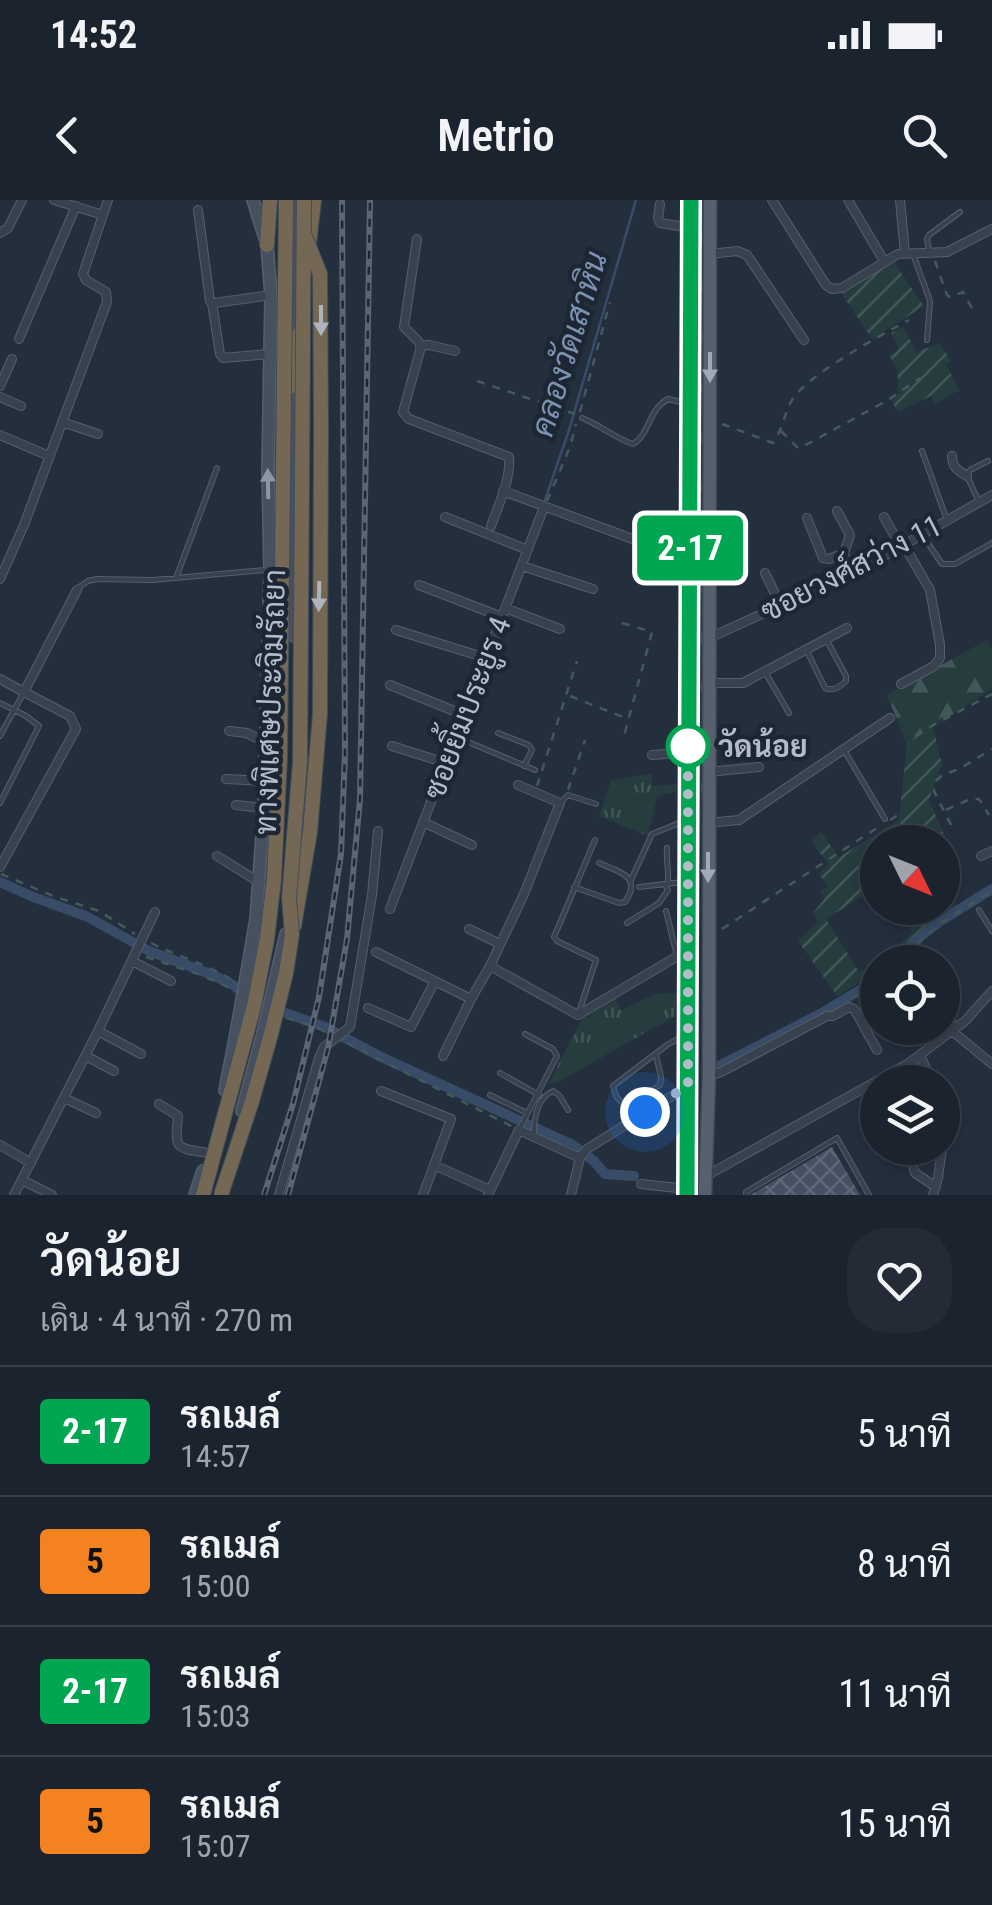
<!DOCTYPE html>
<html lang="th">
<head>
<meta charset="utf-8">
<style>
	:root { --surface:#1b232e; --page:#242b36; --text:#f1f3f6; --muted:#a0a4aa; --line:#39404a }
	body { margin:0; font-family:"Roboto Condensed",Sarabun,sans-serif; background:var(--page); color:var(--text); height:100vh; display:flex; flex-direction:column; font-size:38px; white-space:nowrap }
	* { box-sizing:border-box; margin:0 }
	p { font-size:32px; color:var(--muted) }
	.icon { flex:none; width:55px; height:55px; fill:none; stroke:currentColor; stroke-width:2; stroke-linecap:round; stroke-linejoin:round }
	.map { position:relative; height:995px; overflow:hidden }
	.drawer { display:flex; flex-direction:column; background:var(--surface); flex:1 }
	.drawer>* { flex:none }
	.badge { padding:0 20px; border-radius:8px; font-size:35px; line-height:65px }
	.needle { width:65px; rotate:133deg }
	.buttons { position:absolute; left:860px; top:625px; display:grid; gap:20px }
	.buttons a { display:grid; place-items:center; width:100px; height:100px; border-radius:50%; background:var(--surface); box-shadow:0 5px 15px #0003,0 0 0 2px var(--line); font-size:50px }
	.you { position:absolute; width:50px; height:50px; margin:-25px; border:8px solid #fff; border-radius:50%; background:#1a73e8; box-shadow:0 0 0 15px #1a73e833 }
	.map>.badge { position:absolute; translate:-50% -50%; box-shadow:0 0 0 5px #fff }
	.round { display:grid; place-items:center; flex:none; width:105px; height:105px; border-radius:40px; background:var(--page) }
	.head { display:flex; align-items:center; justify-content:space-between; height:170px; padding:0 40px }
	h1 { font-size:48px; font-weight:600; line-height:75px }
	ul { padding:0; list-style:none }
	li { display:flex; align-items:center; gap:30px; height:130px; padding:0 40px; border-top:2px solid var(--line) }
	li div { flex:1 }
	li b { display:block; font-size:38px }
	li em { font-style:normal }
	li .badge { min-width:110px; font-weight:700; text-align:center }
	.status { display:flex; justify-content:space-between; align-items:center; height:70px; padding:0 50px; background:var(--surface); direction:ltr }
	.status svg { height:28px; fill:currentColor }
	header { display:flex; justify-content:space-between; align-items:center; height:130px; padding:0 40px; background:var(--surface); font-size:45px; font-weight:600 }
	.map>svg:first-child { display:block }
</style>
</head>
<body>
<div class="status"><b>14:52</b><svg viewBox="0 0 49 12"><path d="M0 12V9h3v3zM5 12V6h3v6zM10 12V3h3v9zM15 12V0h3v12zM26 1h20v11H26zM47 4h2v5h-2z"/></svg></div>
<header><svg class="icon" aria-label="back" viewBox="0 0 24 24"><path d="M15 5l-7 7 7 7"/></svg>Metrio<svg class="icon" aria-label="search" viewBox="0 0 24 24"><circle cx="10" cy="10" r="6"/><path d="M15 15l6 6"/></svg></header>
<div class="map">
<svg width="992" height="995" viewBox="0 0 992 995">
	<defs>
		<pattern id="grass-tufts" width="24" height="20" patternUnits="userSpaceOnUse" patternTransform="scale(2.5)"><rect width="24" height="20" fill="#263c3f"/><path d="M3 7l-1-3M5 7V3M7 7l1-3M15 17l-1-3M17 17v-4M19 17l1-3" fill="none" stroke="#435659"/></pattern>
		<pattern id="forest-firs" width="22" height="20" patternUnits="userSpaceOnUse" patternTransform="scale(2.5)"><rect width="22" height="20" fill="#263c3f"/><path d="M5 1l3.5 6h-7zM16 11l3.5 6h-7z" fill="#435659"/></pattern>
		<pattern id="garden-furrows" width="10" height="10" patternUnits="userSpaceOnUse" patternTransform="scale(2.5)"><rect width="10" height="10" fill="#263c3f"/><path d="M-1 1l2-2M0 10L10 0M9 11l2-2" fill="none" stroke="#435659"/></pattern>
		<pattern id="building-cross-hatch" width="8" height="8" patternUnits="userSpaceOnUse" patternTransform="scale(2.5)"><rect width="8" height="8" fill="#455162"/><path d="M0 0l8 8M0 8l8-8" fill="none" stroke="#5d6877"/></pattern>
	</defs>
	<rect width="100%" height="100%" fill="#242f3e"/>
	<path fill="url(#grass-tufts)" d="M697,0h6l-1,585 -5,181v116l-2,1z
		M652,574v12l25,-2 -1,8 -19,4 -9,40 -49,-20 12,-36z
		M678,793l-3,23 -119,67h-7l32,-63 35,-22 5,12 34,-16z"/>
	<path fill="url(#forest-firs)" d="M987,440l5,10v39l-85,55 -20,-49z"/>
	<path fill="url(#garden-furrows)" fill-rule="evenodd" d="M893,61l31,45 -52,33 -31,-46z
		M903,127l14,25 23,-9 11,18 -5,3 13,26 -24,14 -4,-8 -33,16 -7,-12 8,-7 -2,-24 -8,-14 10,-6 -8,-16z
		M933,527l9,37 -13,36 16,37 9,43 2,26 -50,37 -19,19h-9l-1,10 -40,24 -39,-55 19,-18 -3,-11 11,-14 -5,-6 9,-6 -11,-12 11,-10 -18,-22 10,-10 18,25 60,-37 8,-76zM878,642h64v66h-40l10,24 -22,22 -31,18 -33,-53 51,-32z"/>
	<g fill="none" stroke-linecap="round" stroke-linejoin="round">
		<path stroke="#394c67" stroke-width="2.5" d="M545,300l24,-70 67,-230"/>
		<path stroke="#394c67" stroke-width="10" d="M0,682l33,15 53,19 63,35 64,24 20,10 24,18 68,24 54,29 194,89 21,16 11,13 29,2
			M896,762l25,-26 18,-14 53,-33
			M719,866l103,-53 56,-34"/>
	</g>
	<path fill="url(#building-cross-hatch)" d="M832,947l28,48h-110z"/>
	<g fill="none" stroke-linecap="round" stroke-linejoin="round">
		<g stroke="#565f6c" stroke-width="6">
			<path id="service" d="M929,50l-2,-11 2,-4 31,-23
				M913,54l17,47 -3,39
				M582,218c18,7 33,20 51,26 17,-10 15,-34 35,-45l17,4
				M922,251l25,69
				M979,302l-12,-26 3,-6 18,-9
				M923,336l19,28h13l37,-21
				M176,378l41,-110
				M78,388l10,-7 9,-2 56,1 112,-10
				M806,449l19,39c8,4 16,-2 21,-7v-5l-20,-37
				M765,472l24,41
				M0,503l26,13 13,10 -39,77
				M498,533l31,12 3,5 -8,16
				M0,536l24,-44
				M456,537l79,33
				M844,550l41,69
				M561,602l7,-7 28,9
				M667,648c-1,13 2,24 1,36
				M631,680l21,-46 32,-13
				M574,687l45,16 6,-1c18,-26 -6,-30 -26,-39
				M639,687l44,-5
				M979,710l13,21
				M666,711l11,45
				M627,723l32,-20 9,-13 -3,-5
				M918,750l8,12
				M942,793l13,33
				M579,812l17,-52 -39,-19 -3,-4 41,-97
				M656,855l5,22 -1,8 -27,17 -9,3 -8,-9 -3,-10 54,-41 9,-5h6
				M500,873l39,22
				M490,895l37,18
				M519,930l38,-74 -4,-7 -28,-15
				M534,934c0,-16 3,-36 19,-43l6,4 9,15
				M746,995v-3l91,-54 32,57"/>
		</g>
		<g stroke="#565f6c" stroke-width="10">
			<path id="minor" d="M54,0l49,15
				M772,0l54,85 6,4 10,-1 56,-34 49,-2 45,-23
				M848,0l36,61
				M900,0l5,53
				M660,4l-2,14 2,5 31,5
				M198,10l12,91 5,2 56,-8
				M0,33l8,-5 14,-28
				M417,39l-13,88 14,14 3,6 -18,65 6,7 100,38c2,22 -10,47 -18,69
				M710,54l27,-3 10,4 57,85
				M212,103l8,51 3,4 46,-4
				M19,139l57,-133
				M420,146l9,-1 26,6
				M0,186l12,-27
				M0,197l21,9
				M62,222l36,12
				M0,235l49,21
				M952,256c0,12 6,14 15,20
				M503,291l135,50 51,15
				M837,311l13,24 -6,18 7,21
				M445,317l83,33
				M884,317l17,30
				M807,318l16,40 6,1 15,-6
				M522,366l71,23
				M765,373l16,33
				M0,379l24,-54 83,-223 -1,-10 -20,-12 -3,-6 25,-74
				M419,385l83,32
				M505,408l55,21
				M396,430l90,28
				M709,438l152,-69 131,-74
				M0,479l24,13
				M709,483h34l104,-55
				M901,484l33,-18 6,-8v-13l-10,-55 -26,-45
				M390,485l74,30
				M229,531l18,2 19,10
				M392,546l54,17
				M652,555l36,-3
				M708,572l51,-5
				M226,579l39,2
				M236,605l28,3
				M423,622l49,23
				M708,623l31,-3 151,-102
				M217,656l42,26
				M981,656l11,-5
				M0,667l76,-138 -6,-13 -46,-24 53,-102
				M390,709l154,-402
				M469,729l31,15
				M376,752l95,47 19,-33 88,49 110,-65
				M132,761l39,20
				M490,766l34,-72 36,-91 -42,-18
				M368,808l43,19 24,-46
				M98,831l43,23
				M952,831l40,33
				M920,855l12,27
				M86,856l28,15
				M443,856l28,-57
				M709,876l12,-4 106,-56h6l16,-9 5,2 23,41
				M381,891l70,28 -28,76
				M64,898l32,15
				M159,904l19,12c-3,33 -4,32 31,37
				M0,945l31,18
				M908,948l7,25 21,14
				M434,965l56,25
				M706,976l203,-113 56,-42 27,-30
				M22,980l30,15
				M641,984l46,5
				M14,995l84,-164 57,-119
				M279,995l40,-137 5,-11 26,-20 22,-132 6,-64
				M488,995l31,-65 61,28
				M571,995l9,-37 7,-9 101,-63
				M933,995l5,-17 4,-30"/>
		</g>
		<g stroke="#565f6c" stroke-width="14">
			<path id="secondary" d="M293,146l2,-146
				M292,179l2,257
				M248,766l8,-47 8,-111 6,-238 -2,-101 3,-174 -4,-50 -14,-45
				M275,781l11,-47
				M225,890l10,-51
				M242,911l21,-78
				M195,995l8,-24"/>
		</g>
		<g stroke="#414a57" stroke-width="15">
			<path id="primary" d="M687,995l4,-995
				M705,995l4,-119 1,-876"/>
		</g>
		<g stroke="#434c59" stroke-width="16">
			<path id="motorway" d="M309,44l5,-44
				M267,45l3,-45
				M292,186l6,-51
				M294,726l16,-94 10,-118 1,-286"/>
		</g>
		<path stroke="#44595c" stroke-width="2.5" stroke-dasharray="8 8" stroke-linecap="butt" d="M935,61l12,34 3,2 13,-5 12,22
			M477,181l98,33
			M580,212l30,-110
			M722,224l51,19c9,-12 11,-29 19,-43 15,-25 89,-65 117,-80
			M781,231l17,17 4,-1 86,-47 32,-22
			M547,301l23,-54 6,-23
			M622,423l30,9 -28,104
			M570,496l58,23
			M915,535l77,-41
			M537,586l40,-125
			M568,590l17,-50
			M946,610l24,-11h9l10,16
			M890,620l13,-8
			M951,625l-17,-34 2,-10 5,-5 20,-8 31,-19
			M1,674l52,22 46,15 36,23
			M722,729l161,-105
			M151,743c28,14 56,21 83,38
			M917,744l22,-20 53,-33
			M146,757l55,18 31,14
			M898,762l14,-12
			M853,798l25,-17
			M287,818l32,10 7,5
			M347,843l166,84"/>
		<use href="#service" stroke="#38414e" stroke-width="4"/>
		<use href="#minor" stroke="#38414e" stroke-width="8"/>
		<use href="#secondary" stroke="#465061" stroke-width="11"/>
		<use href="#primary" stroke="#56606e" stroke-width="12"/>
		<use href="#motorway" stroke="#746855" stroke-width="14"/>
		<g stroke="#5a6575" stroke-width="6">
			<path id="rail" d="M264,995l29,-91 26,-107 22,-143 4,-101 -3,-553
				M288,995l40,-147 19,-109 13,-140 10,-599"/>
		</g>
		<use href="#rail" stroke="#1d2633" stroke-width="2.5" stroke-dasharray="8" stroke-linecap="butt"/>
		<g stroke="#565f6c" stroke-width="14" stroke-linecap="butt">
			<path id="secondary-bridge" d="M263,833l12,-52
				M235,839l13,-73"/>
		</g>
		<g stroke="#434c59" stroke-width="16" stroke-linecap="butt">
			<path id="motorway-bridge" d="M305,36l15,38 1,154
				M203,995l51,-189 13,-67 7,-60 6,-121 6,-558
				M221,995l31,-94 19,-67 15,-61 6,-39 -3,-36 11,-136 4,-562"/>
		</g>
		<use href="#secondary-bridge" stroke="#465061" stroke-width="11"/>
		<use href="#motorway-bridge" stroke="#746855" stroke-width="14"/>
	</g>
	<defs><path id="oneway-solid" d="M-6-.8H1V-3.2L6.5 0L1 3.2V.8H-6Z" transform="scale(2.5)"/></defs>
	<g fill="#aeb4bd">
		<use href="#oneway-solid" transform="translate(321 120) rotate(90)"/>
		<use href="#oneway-solid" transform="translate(319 396) rotate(91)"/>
	</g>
	<g fill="#a1aab7">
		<use href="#oneway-solid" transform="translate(710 167) rotate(90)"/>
		<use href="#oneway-solid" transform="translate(708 667) rotate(90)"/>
	</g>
	<use fill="#8e96a5" href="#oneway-solid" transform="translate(268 284) rotate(-91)"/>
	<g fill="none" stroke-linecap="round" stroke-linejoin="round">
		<g stroke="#fff" stroke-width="22">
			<path id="line" d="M687,995l4,-995"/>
		</g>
		<use href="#line" stroke="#00a651" stroke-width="15"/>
		<path stroke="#b4bcc9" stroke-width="10" stroke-dasharray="0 18" d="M645,912l43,-26v-340"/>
	</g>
	<circle fill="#fff" stroke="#00a651" stroke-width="5" cx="688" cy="546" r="20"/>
	<g text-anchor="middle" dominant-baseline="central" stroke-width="9" stroke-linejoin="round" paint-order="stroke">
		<g font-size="30" fill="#b4bcc9" stroke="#1d2633">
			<text transform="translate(851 368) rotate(-27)">ซอยวงศ์สว่าง 11</text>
			<text transform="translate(270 502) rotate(-88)">ทางพิเศษประจิมรัถยา</text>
			<text transform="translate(467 508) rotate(-69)">ซอยยิ้มประยูร 4</text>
		</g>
		<g font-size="30" font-weight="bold" fill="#b4bcc9" stroke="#1d2633" text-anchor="start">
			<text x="718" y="546">วัดน้อย</text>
		</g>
		<g font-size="32" font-style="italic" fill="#7c92b1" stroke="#1d2633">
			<text transform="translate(569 144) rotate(-73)">คลองวัดเสาหิน</text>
		</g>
	</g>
</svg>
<div class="buttons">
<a><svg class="needle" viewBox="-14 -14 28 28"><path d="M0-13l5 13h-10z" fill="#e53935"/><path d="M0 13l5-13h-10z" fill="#a0a4aa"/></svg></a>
<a><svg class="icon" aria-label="locate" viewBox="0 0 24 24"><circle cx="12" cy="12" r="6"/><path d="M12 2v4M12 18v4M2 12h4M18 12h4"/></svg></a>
<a><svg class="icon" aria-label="layers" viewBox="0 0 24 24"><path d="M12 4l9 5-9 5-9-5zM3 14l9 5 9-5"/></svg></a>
</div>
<div class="you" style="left:645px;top:912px"></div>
<b class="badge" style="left:690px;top:348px;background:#00a651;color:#fff">2-17</b>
</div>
<section class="drawer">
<div class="head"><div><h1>วัดน้อย</h1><p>เดิน · 4 นาที · 270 m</p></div><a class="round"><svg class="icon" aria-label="heart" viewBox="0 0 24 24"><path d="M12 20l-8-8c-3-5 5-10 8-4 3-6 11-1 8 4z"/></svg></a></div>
<ul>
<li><span class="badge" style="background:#00a651;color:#fff">2-17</span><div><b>รถเมล์</b><p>14:57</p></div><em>5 นาที</em></li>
<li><span class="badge" style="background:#f58220;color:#111">5</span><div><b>รถเมล์</b><p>15:00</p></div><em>8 นาที</em></li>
<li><span class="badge" style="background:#00a651;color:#fff">2-17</span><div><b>รถเมล์</b><p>15:03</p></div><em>11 นาที</em></li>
<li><span class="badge" style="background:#f58220;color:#111">5</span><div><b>รถเมล์</b><p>15:07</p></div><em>15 นาที</em></li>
</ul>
</section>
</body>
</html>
